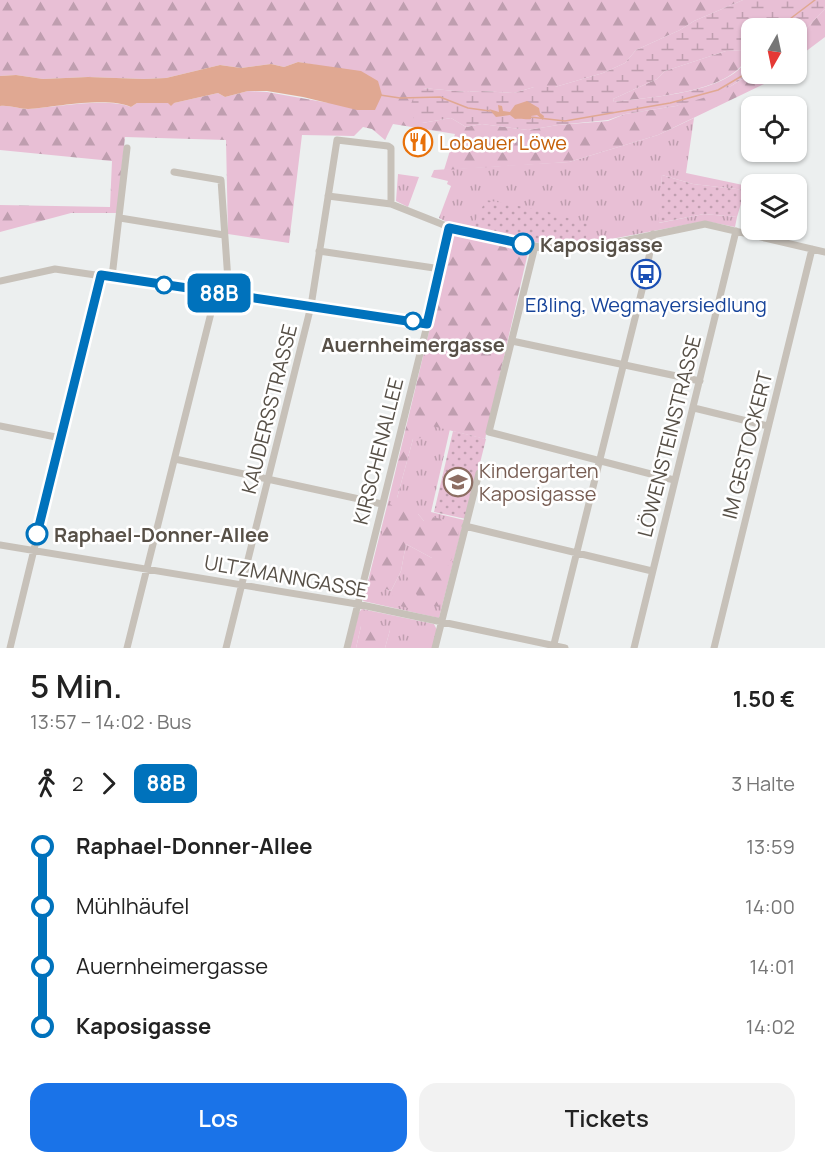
<!DOCTYPE html>
<html lang="de">
<head>
<meta charset="utf-8">
<style>
	:root { --surface:#fff; --page:#f2f2f2; --text:#222; --muted:#767676; --accent:#1a73e8 }
	body { margin:0; font-family:Manrope,sans-serif; background:var(--page); color:var(--text); height:100vh; display:flex; flex-direction:column; font-size:22px; white-space:nowrap }
	* { box-sizing:border-box; margin:0 }
	p { font-size:20px; color:var(--muted) }
	.icon { flex:none; width:33px; height:33px; fill:none; stroke:currentColor; stroke-width:2; stroke-linecap:round; stroke-linejoin:round }
	.map { position:relative; height:648px; overflow:hidden }
	.side { display:flex; flex-direction:column; background:var(--surface); flex:1 }
	.side>* { flex:none }
	.badge { padding:0 12px; border-radius:9px; font-size:21px; line-height:39px }
	.needle { width:39px; rotate:189deg }
	.buttons { position:absolute; left:741px; top:18px; display:grid; gap:12px }
	.buttons a { display:grid; place-items:center; width:66px; height:66px; border-radius:12px; background:var(--surface); box-shadow:0 2px 4px #0004; font-size:30px }
	.map>.badge { position:absolute; translate:-50% -50%; box-shadow:0 0 0 3px #fff }
	.legs { display:flex; align-items:center; gap:9px; height:66px; padding:0 30px; font-size:20px }
	.legs p { margin-inline-start:auto }
	.overview { display:flex; align-items:center; justify-content:space-between; height:102px; padding:0 30px }
	h1 { font-size:33px; font-weight:600; line-height:45px }
	.cta { display:flex; gap:12px; margin-top:auto; padding:12px 30px }
	.cta a { flex:1; height:69px; border-radius:18px; background:var(--accent); color:#fff; font-size:24px; font-weight:600; line-height:69px; text-align:center }
	.cta a+a { background:var(--page); color:var(--text) }
	ul { padding:0 30px; list-style:none }
	li { display:flex; align-items:center; gap:21px; height:60px; font-size:22px }
	li i { display:grid; place-items:center; width:9px; height:100%; margin:0 8px; background:currentColor }
	li i::after { content:''; width:15px; height:15px; margin:-8px; border:4px solid; border-radius:50%; background:var(--surface) }
	li p { margin-inline-start:auto }
	li:first-child i { background:linear-gradient(#0000 50%,currentColor 0) }
	li:last-child i { background:linear-gradient(currentColor 50%,#0000 0) }
	.map>svg:first-child { display:block }
</style>
</head>
<body>
<div class="map">
<svg width="825" height="648" viewBox="0 0 825 648">
	<defs>
		<pattern id="grass-tufts" width="24" height="20" patternUnits="userSpaceOnUse" patternTransform="scale(1.5)"><rect width="24" height="20" fill="#e8bfd5"/><path d="M3 7l-1-3M5 7V3M7 7l1-3M15 17l-1-3M17 17v-4M19 17l1-3" fill="none" stroke="#bf9eaf"/></pattern>
		<pattern id="forest-firs" width="22" height="20" patternUnits="userSpaceOnUse" patternTransform="scale(1.5)"><rect width="22" height="20" fill="#e8bfd5"/><path d="M5 1l3.5 6h-7zM16 11l3.5 6h-7z" fill="#bf9eaf"/></pattern>
		<pattern id="wetland-marsh" width="20" height="14" patternUnits="userSpaceOnUse" patternTransform="scale(1.5)"><rect width="20" height="14" fill="#e8bfd5"/><path d="M1 5h8M5 5V1M11 12h8M15 12V8" fill="none" stroke="#bf9eaf"/></pattern>
		<pattern id="park-dots" width="8" height="8" patternUnits="userSpaceOnUse" patternTransform="scale(1.5)"><rect width="8" height="8" fill="#e8bfd5"/><path d="M2 2h.1M6 6h.1" fill="none" stroke="#bf9eaf" stroke-width="1.8" stroke-linecap="round"/></pattern>
	</defs>
	<rect width="100%" height="100%" fill="#ecefef"/>
	<path fill="url(#grass-tufts)" fill-rule="evenodd" d="M694,118l-8,55 57,12 2,5 -52,-6 -31,-9 -3,48 45,-9 33,3 -2,10 -30,-6 -104,20 -62,2 -90,-20 -10,-5 12,-32 -4,-2 1,-3 -17,-4 3,-7 135,-8 89,-27z
		M398,174l21,3 -11,30 -12,-6z
		M424,423l26,6 -19,83 33,8 -25,98 -76,-17 26,-103h8l16,-59zM418,514l6,7 8,37 -26,-14 -5,27 -10,20 -5,-2z
		M362,609l72,15 3,6 -4,18h-48l5,-18 -29,-4 -5,22h-6l9,-36z"/>
	<path fill="url(#forest-firs)" d="M0,0h743l-49,21 -14,9 -44,20 -11,13 -22,10 -48,14h-21l-20,6 -33,-2 -15,1 -43,-4 -1,35 29,-5 15,9 16,-3 46,6 30,-5 50,-4 17,-7 51,-8 55,-20 21,-13 25,1 -11,9 -108,52 -89,27 -125,8 11,-36 -62,-10 -8,16 -13,-11 -9,-2 -9,9 -52,-1 -13,108 -61,-9 -2,-94 -101,-3 -8,76h-46l-71,19v-27l110,2 2,-46 -112,-11v-44c9,-1 19,3 28,3 26,-2 80,-12 103,-2l6,-4h37l44,-10 7,4 23,-6 19,1 62,11 -2,-36 -29,-5 -14,5 -13,-3 -30,4 -21,-3 -54,13 -22,1 -56,-2 -45,2 -27,-4 -16,1z
		M825,9v28l-28,21v-20z
		M744,50l5,2c-11,41 -100,45 -135,50l-1,-3 44,-20 8,-8 61,-20z
		M456,232l73,16 -44,191 -61,-15 -3,14 -8,1 -16,59h-8l63,-262z
		M389,504l29,10 6,7 8,-4 29,6 -10,38 -19,-3 -26,-14 -5,27 -10,20 -5,-2 -11,7 -8,-2z
		M407,555l42,11 -10,41 -18,-4 -17,-32z
		M395,592l22,10v8l-26,-6v-6z
		M384,625l6,5 -5,18h-29l5,-22z"/>
	<path fill="url(#wetland-marsh)" fill-rule="evenodd" d="M743,0h82v9l-28,29 -1,-10h-44l-1,45 -20,13 -28,12 -27,8 -51,8 -17,6 -50,5 -30,5 -46,-6 -16,3 -15,-9 -29,5 -7,-2c-8,-15 -4,-23 8,-33l43,4 15,-1 33,2 20,-6h21l48,-14 22,-10 11,-13 44,-20 14,-9zM744,50l5,3c-10,40 -100,44 -135,49l-1,-3 44,-20 8,-8 61,-20z"/>
	<path fill="url(#park-dots)" d="M662,175l31,9 52,6 -8,27 -33,-3 -46,9z
		M486,200l59,11 43,13 -2,14 -52,3 -62,-14z
		M453,431l33,8 -20,80 -32,-7z"/>
	<path fill="#e0a892" d="M298,62l63,9 17,10 4,14 -7,15h-18l-54,-13 -36,-6h-19l-23,6 -7,-4 -44,10 -3,3 -3,-3h-31l-6,4c-23,-11 -77,0 -103,2 -9,0 -19,-4 -28,-3v-30l16,-1 27,4 45,-2 56,2 22,-1 54,-13 21,3 30,-4 13,3z
		M527,101l12,7 1,5 4,3 -1,4 -6,-5 -6,1v3c-5,1 -9,-1 -16,0l-5,-4 -14,2 -7,-8 10,3 -1,-7 4,1 1,5 7,1 5,-7z"/>
	<g fill="none" stroke-linecap="round" stroke-linejoin="round">
		<path stroke="#e0a892" stroke-width="1.5" d="M778,28l37,-28
			M380,95l20,3 40,-1 28,11 22,3
			M530,117l35,4 105,-18 48,-13 34,-20"/>
		<path stroke="#c7c1b9" stroke-width="7" d="M174,172l47,8 8,115
			M328,196l63,8 58,23 95,21 65,-4 96,-20 120,28
			M120,218l104,17
			M535,246l-46,186 185,48
			M319,251l122,18
			M112,277l15,-129
			M0,281l55,-12 372,55
			M512,341l188,40
			M694,408l74,18
			M0,426l61,12
			M175,459l207,45
			M465,526l187,45
			M0,545l357,59 208,44
			M10,648l91,-373
			M127,648l89,-355
			M226,648l85,-342 26,-166 51,6 3,2v56
			M347,648l94,-379 8,-42
			M435,648l44,-175
			M553,648l93,-374 7,-40
			M634,648l102,-417
			M714,648l98,-399"/>
	</g>
	<g fill="none" stroke-linecap="round" stroke-linejoin="round">
		<g stroke="#fff" stroke-width="14">
			<path id="line-1" d="M37,534l64,-259 326,49 22,-96 74,16"/>
		</g>
		<use href="#line-1" stroke="#0072bc" stroke-width="9"/>
	</g>
	<defs>
		<g id="restaurant-ring" transform="scale(1.5)"><circle r="9.5" fill="#fff" stroke="#e8710a" stroke-width="1.5"/><path d="M-5-6h1v4h1v-4h1v4h1v-4h1v5L-1.5 .5V6h-2V.5L-5-1ZM5-6V6H3V1.5H1.5Q1.5-4 5-6Z" fill="#e8710a"/></g>
		<g id="bus-ring" transform="scale(1.5)"><circle r="9.5" fill="#fff" stroke="#1a4fb4" stroke-width="1.5"/><path d="M-5-6H5V4H4V6H2V4H-2V6H-4V4H-5ZM-3.5-4V0h7V-4ZM-3.5 1.2v1.5H-2V1.2ZM2 1.2v1.5H3.5V1.2Z" fill="#1a4fb4"/></g>
		<g id="school-ring" transform="scale(1.5)"><circle r="9.5" fill="#fff" stroke="#8d6e63" stroke-width="1.5"/><path d="M0-5L7-2L0 1L-7-2ZM-4 1L0 2.5L4 1V4Q0 6-4 4Z" fill="#8d6e63"/></g>
	</defs>
	<g fill-rule="evenodd">
		<use href="#restaurant-ring" x="418" y="142"/>
		<use href="#bus-ring" x="646" y="274"/>
		<use href="#school-ring" x="458" y="482"/>
	</g>
	<g fill="#fff" stroke="#0072bc" stroke-width="3">
		<circle cx="523" cy="244" r="10"/>
		<circle cx="164" cy="285" r="8"/>
		<circle cx="413" cy="321" r="8"/>
		<circle cx="37" cy="534" r="10"/>
	</g>
	<g text-anchor="middle" dominant-baseline="central" stroke-width="5" stroke-linejoin="round" paint-order="stroke">
		<g font-size="20" fill="#c56008" stroke="#fff" text-anchor="start">
			<text x="439" y="142">Lobauer Löwe</text>
		</g>
		<g font-size="20" font-weight="bold" fill="#575047" stroke="#fff" text-anchor="start">
			<text x="540" y="244">Kaposigasse</text>
			<text x="413" y="344" text-anchor="middle">Auernheimergasse</text>
			<text x="54" y="534">Raphael-Donner-Allee</text>
		</g>
		<g font-size="20" fill="#164399" stroke="#fff">
			<text x="646" y="304">Eßling, Wegmayersiedlung</text>
		</g>
		<g font-size="20" fill="#575047" stroke="#fff">
			<text transform="translate(269 409) rotate(-76)">KAUDERSSTRASSE</text>
			<text transform="translate(669 436) rotate(-76)">LÖWENSTEINSTRASSE</text>
			<text transform="translate(747 445) rotate(-76)">IM GESTOCKERT</text>
			<text transform="translate(378 451) rotate(-76)">KIRSCHENALLEE</text>
			<text transform="translate(286 576) rotate(10)">ULTZMANNGASSE</text>
		</g>
		<g font-size="20" fill="#785e54" stroke="#fff" text-anchor="start">
			<text x="479" y="470">Kindergarten<tspan x="479" dy="23">Kaposigasse</tspan></text>
		</g>
	</g>
</svg>
<div class="buttons">
<a><svg class="needle" viewBox="-14 -14 28 28"><path d="M0-13l5 13h-10z" fill="#e53935"/><path d="M0 13l5-13h-10z" fill="#767676"/></svg></a>
<a><svg class="icon" aria-label="locate" viewBox="0 0 24 24"><circle cx="12" cy="12" r="6"/><path d="M12 2v4M12 18v4M2 12h4M18 12h4"/></svg></a>
<a><svg class="icon" aria-label="layers" viewBox="0 0 24 24"><path d="M12 4l9 5-9 5-9-5zM3 14l9 5 9-5"/></svg></a>
</div>
<b class="badge" style="left:219px;top:293px;background:#0072bc;color:#fff">88B</b>
</div>
<section class="side">
<div class="overview"><div><h1>5 Min.</h1><p>13:57 – 14:02 · Bus</p></div><b>1.50 €</b></div>
<div class="legs"><svg class="icon" aria-label="walk" viewBox="0 0 24 24"><circle cx="13" cy="4" r="2"/><path d="M13 8l-2 6 4 7M11 14l-3 7M7 12l3-4h3l4 4"/></svg>2<svg class="icon" aria-label="forward" viewBox="0 0 24 24"><path d="M9 5l7 7-7 7"/></svg><b class="badge" style="background:#0072bc;color:#fff">88B</b><p>3 Halte</p></div>
<ul>
<li><i style="color:#0072bc"></i><b>Raphael-Donner-Allee</b><p>13:59</p></li>
<li><i style="color:#0072bc"></i><span>Mühlhäufel</span><p>14:00</p></li>
<li><i style="color:#0072bc"></i><span>Auernheimergasse</span><p>14:01</p></li>
<li><i style="color:#0072bc"></i><b>Kaposigasse</b><p>14:02</p></li>
</ul>
<div class="cta"><a>Los</a><a>Tickets</a></div>
</section>
</body>
</html>
